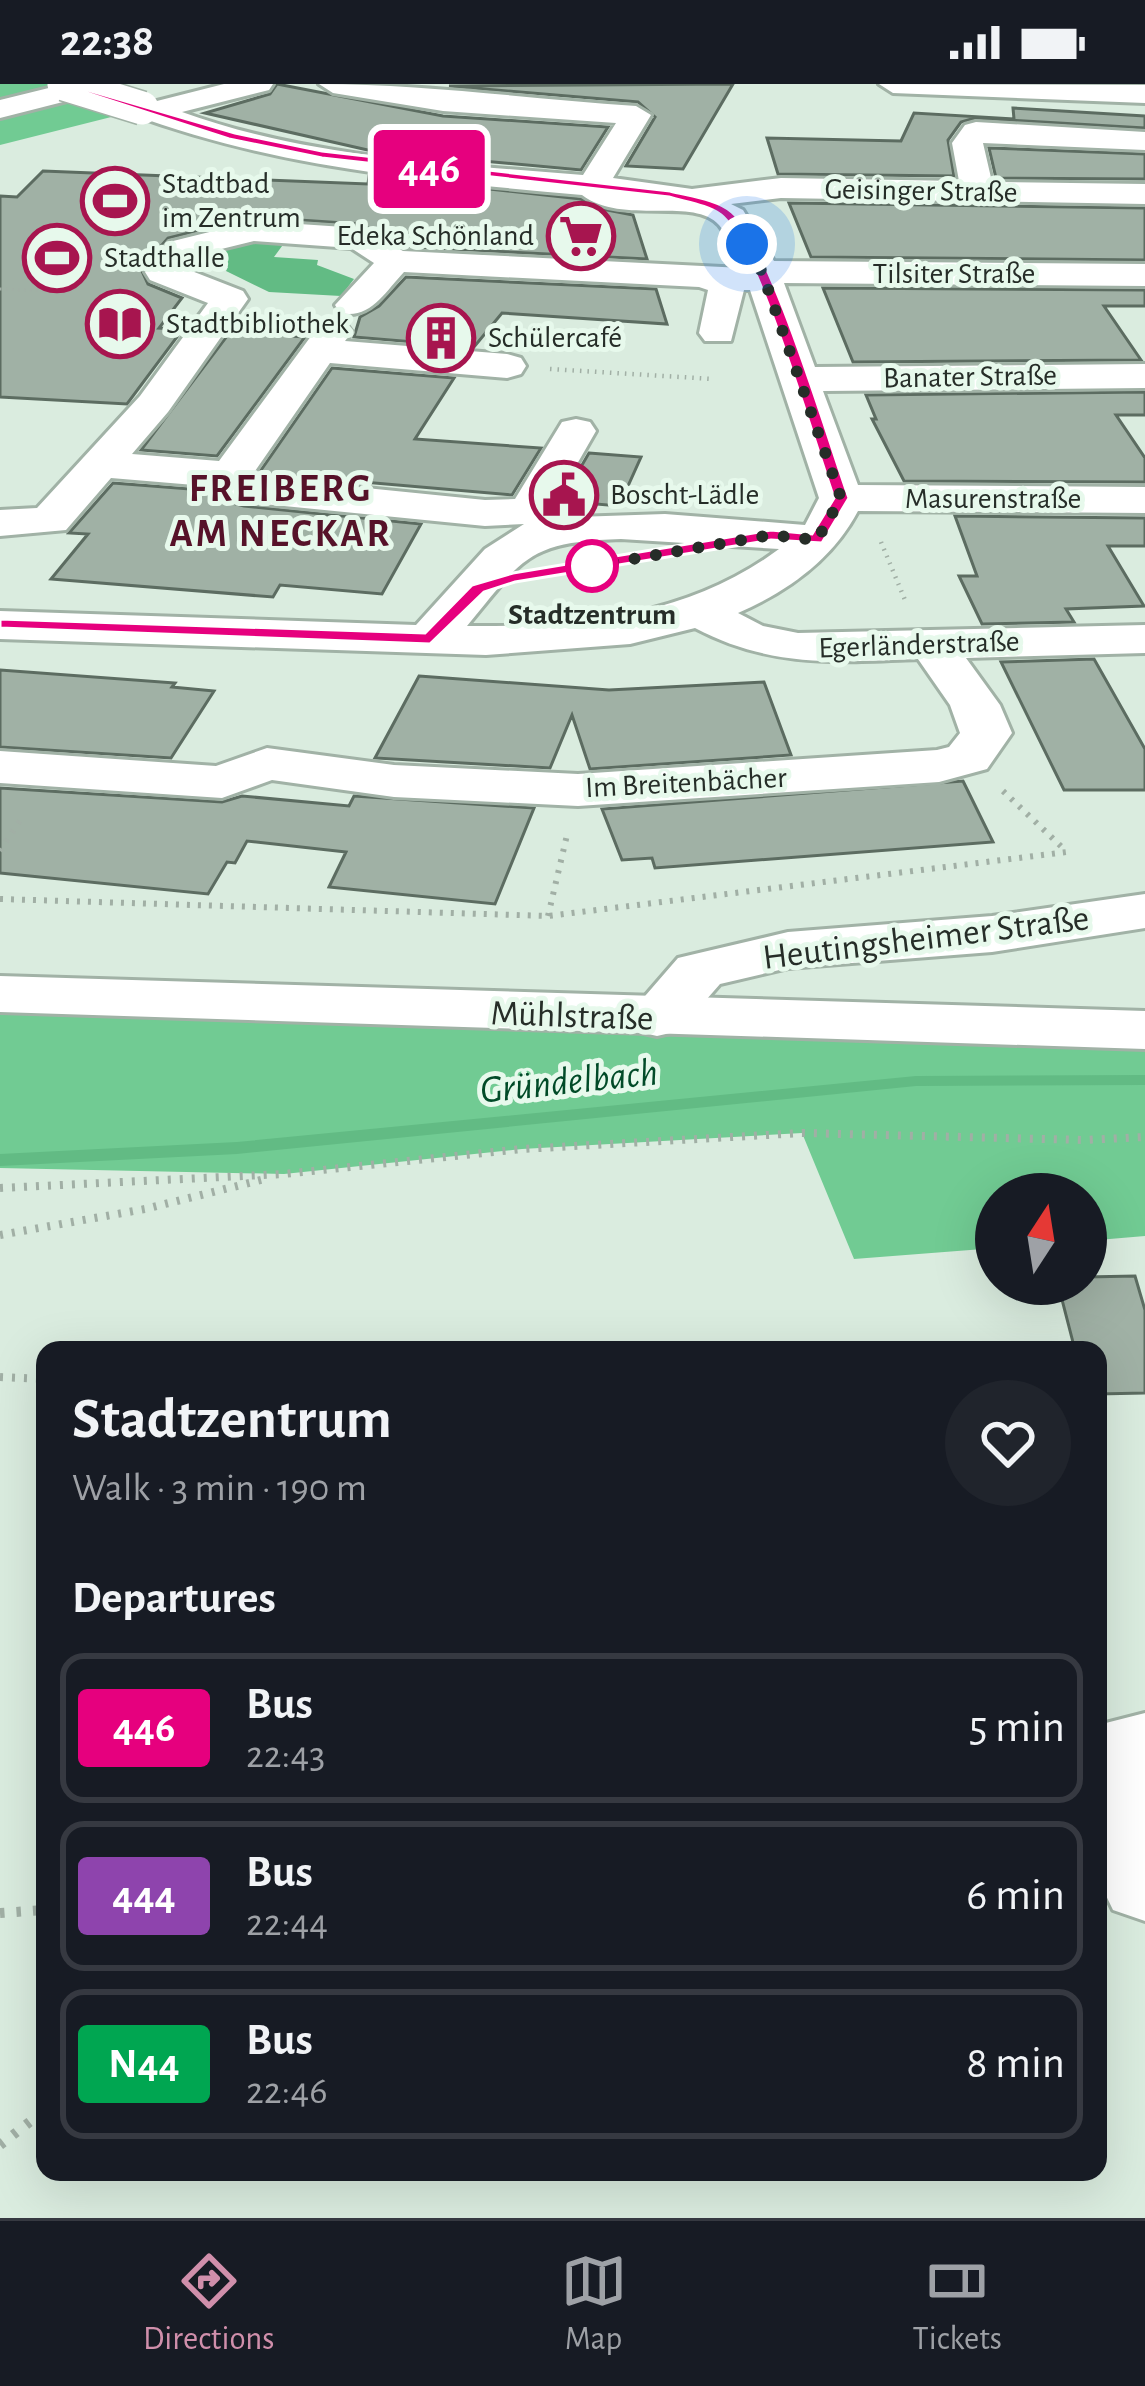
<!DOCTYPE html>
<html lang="en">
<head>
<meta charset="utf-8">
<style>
	:root { --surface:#171b24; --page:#20242c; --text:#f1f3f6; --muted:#9ea1a6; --line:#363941; --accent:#d08fab }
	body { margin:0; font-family:"Alegreya Sans",sans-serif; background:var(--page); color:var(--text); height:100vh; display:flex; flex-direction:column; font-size:45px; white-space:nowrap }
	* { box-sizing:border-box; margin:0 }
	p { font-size:39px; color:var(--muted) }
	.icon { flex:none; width:66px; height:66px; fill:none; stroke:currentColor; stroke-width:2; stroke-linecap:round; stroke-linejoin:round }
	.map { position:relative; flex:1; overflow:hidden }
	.sheet { position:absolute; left:36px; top:1257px; width:1071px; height:840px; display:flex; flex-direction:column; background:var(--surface); border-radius:24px; box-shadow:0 12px 48px #0002 }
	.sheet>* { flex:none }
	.badge { padding:0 24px; border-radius:9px; font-size:42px; line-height:78px }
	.needle { width:78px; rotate:12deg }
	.fabs { position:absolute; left:975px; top:1089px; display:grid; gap:24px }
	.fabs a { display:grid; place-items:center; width:132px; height:132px; border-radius:50%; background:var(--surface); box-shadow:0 12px 48px #0002; font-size:60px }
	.you { position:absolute; width:60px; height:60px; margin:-30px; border:9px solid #fff; border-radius:50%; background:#1a73e8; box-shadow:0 0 0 18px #1a73e833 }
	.map>.badge { position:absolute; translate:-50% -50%; box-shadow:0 0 0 6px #fff }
	h2 { padding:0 36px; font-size:45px; line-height:108px }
	.round { display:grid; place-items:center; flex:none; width:126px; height:126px; border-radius:63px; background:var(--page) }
	.headline { display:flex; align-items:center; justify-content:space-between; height:204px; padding:0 36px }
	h1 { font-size:57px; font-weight:700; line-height:90px }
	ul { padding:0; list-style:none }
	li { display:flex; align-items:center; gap:36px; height:150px; margin:0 24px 18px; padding:0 12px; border:6px solid var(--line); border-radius:24px }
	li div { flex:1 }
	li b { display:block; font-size:45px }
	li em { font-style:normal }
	li .badge { min-width:132px; font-weight:700; text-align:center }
	.status { display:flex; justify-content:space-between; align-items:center; height:84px; padding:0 60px; background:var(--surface); direction:ltr }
	.status svg { height:33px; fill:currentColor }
	.dock { display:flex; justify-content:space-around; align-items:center; height:168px; border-top:3px solid var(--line); background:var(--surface); font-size:33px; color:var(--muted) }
	.dock a { display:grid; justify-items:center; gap:6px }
	.dock .selected { color:var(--accent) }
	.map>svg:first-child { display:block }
</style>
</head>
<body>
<div class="status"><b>22:38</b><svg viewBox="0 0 49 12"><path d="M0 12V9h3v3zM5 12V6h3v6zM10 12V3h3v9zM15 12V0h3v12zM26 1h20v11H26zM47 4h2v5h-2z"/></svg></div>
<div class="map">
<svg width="1145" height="2134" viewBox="0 0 1145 2134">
	<rect width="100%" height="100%" fill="#daecdf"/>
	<path fill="#71cb93" d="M0,0h62l81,25 -143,36z
		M0,910l1145,36v206l-59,5v-47h-90v54l-142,11 -52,-126 -280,16 -238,25 -284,-6z"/>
	<path fill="#62bb84" d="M237,156l48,2 -11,15 44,3 -1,5 37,14 -13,17 -72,-4 -43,-21 2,-4 -49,-4 9,-10z"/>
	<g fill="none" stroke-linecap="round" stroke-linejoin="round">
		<path fill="#62bb84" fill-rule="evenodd" d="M1145,991v10l-229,1 -679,68 -237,12v-12l237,-12 679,-66z"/>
	</g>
	<path fill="#a0b1a5" stroke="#5c6c61" stroke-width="3" d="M277,0l166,32 165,11 -27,43 -209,-19 -167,-38 65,-19z
		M733,0l-50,85 -57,-3 29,-49 -17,-15 -189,-16z
		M1013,24l132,8v12l-170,-10 -14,4 -13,18 6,36 -176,-2 -11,-36 134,3 13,-28 100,6z
		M989,64l156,6v25l-149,-1z
		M43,87l325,13 1,-8 212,23 16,9 36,7 14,44 -237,-12 10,-14 -45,-2 -16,-7 -106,-7 -85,21 -27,31 7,15 34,14 -23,30 24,1 -56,75 -127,-7v-201l17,1z
		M789,119l356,5v52l-334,-3z
		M406,193l250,12 11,35 -165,-11 -28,34 -120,-10 6,-20 19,-11z
		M823,204l322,2v16h-41l37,54 -288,2z
		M230,248l75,5 -88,119 -76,-6z
		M332,284l122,10 -39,61 126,9 -29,47 -253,-22z
		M1145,308v23h-29l29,43v24l-241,-1 -32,-62h4l-10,-24z
		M589,369l52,4 -22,49 -58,-5z
		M113,399l103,8 12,11 16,4 177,18 -39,70 -102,-9 -7,12 -222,-18 37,-45 -19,-1z
		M955,432l190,2v28h-37l36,60 -78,3 8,13 -92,2 -23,-48h18z
		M1094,575l51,90v41h-81l-63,-128z
		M0,586l175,13 -3,4 42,4 -43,67 -171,-11z
		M419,592l190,14 155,-8 27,73 -201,14 -18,-54 -22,53 -175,-10z
		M963,697l30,61 -338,26 -3,-10 -30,2 -20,-51z
		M0,704l222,14 20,-6 107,10 5,-10 180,12 -39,96 -166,-17 17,-35 -99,-11 -12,22 -8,-1 -19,32 -208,-21z
		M1135,1192l10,34v83l-47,1v-44h-23l-17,-66h28v-7z"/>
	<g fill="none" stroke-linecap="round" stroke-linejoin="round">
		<g stroke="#a1b2a6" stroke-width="6">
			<path id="minor" d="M224,0h49l-4,6 -87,22c127,46 267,52 401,63l33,-52 -173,-12 -110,-18 -14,-9c105,0 211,15 317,22l15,9 -38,63 79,11 89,-11 178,3 -7,-38 13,-18 11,-3 169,10v18l-162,-7 9,39 153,2v20l-364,-6 -50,6 12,6 31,51 371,3v22l-361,-3 31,84 330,-3v24l-322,3 35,94 287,2v26l-287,-2c-26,49 -70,80 -120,102l25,13 35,7 347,-8v28l-179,5 34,47 12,28 -25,36 -48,13 -361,24 -184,-9 -122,-17 -50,18 -222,-15v-32l216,15 51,-18 127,17 184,9 359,-24 12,-3 11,-14 -10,-28 -32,-46c-83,3 -147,9 -223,-31l-65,16 -144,11 -486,-16v-28l416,14 69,-76 39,-25 -39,2 -241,-24 -15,-4 -11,-11 -107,-9 -45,52 -66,6v-26l37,-2 103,-112 68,-93 -58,-23 -5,-8 24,-30 85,-21 105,7 44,23 339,17c-7,-13 -13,-31 -23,-43 -26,-29 -96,1 -137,-30 -154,-14 -305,-27 -451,-81l-4,-6 15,-9 11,3zM254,157l97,7 23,15 -39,42 5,8c30,7 45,-21 64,-41l295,15 9,3 -9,43 6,8h26l13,-51h6l69,208 -14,27 -140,-11 -119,4 50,-87 -6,-9 -14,-3 -14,3 -47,77 -30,1 -228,-23 -4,-3 77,-111 177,15 14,-4 5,-8 -5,-8 -14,-4 -162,-13 7,-9 -6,-8h-26l-101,137 -87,-7 36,-42 80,-113 -5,-8 -59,-23 9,-12zM621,455l158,10c-91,68 -201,78 -312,77 57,-69 61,-84 154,-87z
				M879,0l266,1v18l-252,-10z
				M1145,810v34l-153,24 -204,16 -68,16 -41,47 -22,5 -22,-5 -9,-13 52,-60 21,-5 89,-21 204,-16z
				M1145,1629v208l-32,-11 -15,-31v-154z"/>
		</g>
		<g stroke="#a1b2a6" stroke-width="6">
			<path id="major" d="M0,892l1145,35v38l-1145,-37z"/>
		</g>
		<g stroke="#a1b2a6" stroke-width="6">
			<path id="highway" d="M65,0h49l-4,6 -110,28v-18z"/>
		</g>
		<path stroke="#a1afa5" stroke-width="3" stroke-dasharray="1.5 4.5" stroke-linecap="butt" d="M0,205l58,2"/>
		<path stroke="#a1afa5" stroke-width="4.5" stroke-dasharray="1.5 6" stroke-linecap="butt" d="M550,285l163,10
			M881,458l24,58"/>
		<path stroke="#a1afa5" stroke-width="6" stroke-dasharray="3 8" stroke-linecap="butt" d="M1003,707l63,60
			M0,767l22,-34
			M0,815l548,17 519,-64
			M548,832l19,-81"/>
		<path stroke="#a1afa5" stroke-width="8" stroke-dasharray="3 9" stroke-linecap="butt" d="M0,1104l284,-14 238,-25 280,-16 282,7 61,-3
			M0,1151l145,-26 120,-30
			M0,1293l45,2"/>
		<path stroke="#a1afa5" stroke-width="10" stroke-dasharray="4.5 12" stroke-linecap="butt" d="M0,1829l45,-3
			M0,2061l45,-35"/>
		<use href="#minor" fill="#fff" fill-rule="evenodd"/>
		<use href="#major" fill="#fff" fill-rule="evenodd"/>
		<use href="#highway" fill="#fff" fill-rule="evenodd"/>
		<g stroke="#a1b2a6" stroke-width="36" stroke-linecap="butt">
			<path id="minor-bridge" d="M64,0l78,24"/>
		</g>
		<use href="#minor-bridge" stroke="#fff" stroke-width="33"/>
	</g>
	<path fill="#e6007e" stroke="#fff" stroke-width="3" d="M59,0h8l168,49 87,18 348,40c19,5 47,8 62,21 39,33 96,228 117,286l-27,45 -51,-3 -256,42 -31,10 -54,52 -430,-16v-9l425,14 47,-48 41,-12 258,-43 41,4 22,-36c-19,-53 -77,-255 -113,-283 -13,-10 -36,-13 -52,-18l-347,-39 -93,-19z"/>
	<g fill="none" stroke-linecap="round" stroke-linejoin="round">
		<path stroke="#262d28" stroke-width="12" stroke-dasharray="0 21.6" d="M592,482l179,-31 46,5 24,-42 -79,-226 -15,-28"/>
	</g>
	<defs>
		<g id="stadium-ring" transform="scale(3.45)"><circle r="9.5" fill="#e7f9ec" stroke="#a7154f" stroke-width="1.5"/><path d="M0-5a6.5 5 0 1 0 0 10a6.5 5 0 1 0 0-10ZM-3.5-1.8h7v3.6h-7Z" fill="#a7154f"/></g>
		<g id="supermarket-ring" transform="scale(3.45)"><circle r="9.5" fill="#e7f9ec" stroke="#a7154f" stroke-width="1.5"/><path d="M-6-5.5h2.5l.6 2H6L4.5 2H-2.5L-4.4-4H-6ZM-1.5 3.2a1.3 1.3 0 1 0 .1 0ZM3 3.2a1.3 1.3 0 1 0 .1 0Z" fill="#a7154f"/></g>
		<g id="library-ring" transform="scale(3.45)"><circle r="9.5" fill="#e7f9ec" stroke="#a7154f" stroke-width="1.5"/><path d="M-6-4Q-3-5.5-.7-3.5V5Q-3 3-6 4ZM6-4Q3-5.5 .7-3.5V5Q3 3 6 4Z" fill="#a7154f"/></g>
		<g id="building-ring" transform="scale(3.45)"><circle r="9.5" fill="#e7f9ec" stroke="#a7154f" stroke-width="1.5"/><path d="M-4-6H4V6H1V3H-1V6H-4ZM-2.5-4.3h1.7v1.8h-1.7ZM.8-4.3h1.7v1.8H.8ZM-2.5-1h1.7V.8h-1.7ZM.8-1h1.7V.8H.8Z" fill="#a7154f"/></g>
		<g id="civic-ring" transform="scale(3.45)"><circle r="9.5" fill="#e7f9ec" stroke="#a7154f" stroke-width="1.5"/><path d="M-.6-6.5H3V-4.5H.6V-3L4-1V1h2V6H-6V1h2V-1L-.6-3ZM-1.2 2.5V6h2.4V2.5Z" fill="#a7154f"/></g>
	</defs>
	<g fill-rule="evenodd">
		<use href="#stadium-ring" x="115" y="117"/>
		<use href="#supermarket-ring" x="581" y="152"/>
		<use href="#stadium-ring" x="57" y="174"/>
		<use href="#library-ring" x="120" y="240"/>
		<use href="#building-ring" x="441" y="254"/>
		<use href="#civic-ring" x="564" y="411"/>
	</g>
	<circle fill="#fff" stroke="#e6007e" stroke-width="6" cx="592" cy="482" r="24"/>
	<g text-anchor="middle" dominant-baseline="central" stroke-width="10" stroke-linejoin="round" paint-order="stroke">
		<g font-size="30" fill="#262d28" stroke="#e7f9ec" text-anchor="start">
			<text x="162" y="100">Stadtbad<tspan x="162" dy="34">im Zentrum</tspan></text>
			<text x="534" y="152" text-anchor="end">Edeka Schönland</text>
			<text x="104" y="174">Stadthalle</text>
			<text x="166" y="240">Stadtbibliothek</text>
			<text x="488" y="254">Schülercafé</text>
			<text x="610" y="411">Boscht-Lädle</text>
		</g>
		<g font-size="30" fill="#262d28" stroke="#e7f9ec">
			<text transform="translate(921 107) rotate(1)">Geisinger Straße</text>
			<text x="954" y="190">Tilsiter Straße</text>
			<text transform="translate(970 293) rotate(-1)">Banater Straße</text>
			<text x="993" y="415">Masurenstraße</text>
			<text transform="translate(919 561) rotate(-2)">Egerländerstraße</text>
			<text transform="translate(686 699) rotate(-3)">Im Breitenbächer</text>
		</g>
		<g font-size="30" font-weight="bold" fill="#262d28" stroke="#e7f9ec">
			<text x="592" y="531">Stadtzentrum</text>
		</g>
		<g font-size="36" fill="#262d28" stroke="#e7f9ec">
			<text transform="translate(926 854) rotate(-7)">Heutingsheimer Straße</text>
			<text transform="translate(572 932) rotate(2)">Mühlstraße</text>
		</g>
		<g font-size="39" font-weight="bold" letter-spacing="3" fill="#561229" stroke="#e7f9ec">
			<text x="281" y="405">FREIBERG<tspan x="281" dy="45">AM NECKAR</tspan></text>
		</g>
		<g font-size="39" font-style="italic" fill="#014b28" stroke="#e7f9ec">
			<text transform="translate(569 998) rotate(-6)">Gründelbach</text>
		</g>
	</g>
</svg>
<div class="fabs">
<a><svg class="needle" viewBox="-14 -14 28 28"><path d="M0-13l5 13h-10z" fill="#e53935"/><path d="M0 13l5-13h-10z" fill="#9ea1a6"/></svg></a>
</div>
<div class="you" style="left:747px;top:160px"></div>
<b class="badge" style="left:429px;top:85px;background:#e6007e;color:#fff">446</b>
<section class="sheet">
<div class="headline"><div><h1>Stadtzentrum</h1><p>Walk · 3 min · 190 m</p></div><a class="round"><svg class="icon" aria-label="heart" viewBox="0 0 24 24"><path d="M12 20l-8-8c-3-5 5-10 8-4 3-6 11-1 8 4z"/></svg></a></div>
<h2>Departures</h2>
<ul>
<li><span class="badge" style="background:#e6007e;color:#fff">446</span><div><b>Bus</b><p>22:43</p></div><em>5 min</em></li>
<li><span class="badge" style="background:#8e44ad;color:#fff">444</span><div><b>Bus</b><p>22:44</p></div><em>6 min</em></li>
<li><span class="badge" style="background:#00a651;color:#fff">N44</span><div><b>Bus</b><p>22:46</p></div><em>8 min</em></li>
</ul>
</section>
</div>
<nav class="dock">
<a class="selected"><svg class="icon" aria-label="directions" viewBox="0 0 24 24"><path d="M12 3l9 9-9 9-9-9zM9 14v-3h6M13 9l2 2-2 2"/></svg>Directions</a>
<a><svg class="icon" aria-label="map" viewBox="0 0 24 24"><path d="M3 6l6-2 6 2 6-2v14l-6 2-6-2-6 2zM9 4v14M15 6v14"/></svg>Map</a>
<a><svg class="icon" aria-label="tickets" viewBox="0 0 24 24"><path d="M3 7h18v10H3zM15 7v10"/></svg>Tickets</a>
</nav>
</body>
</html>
